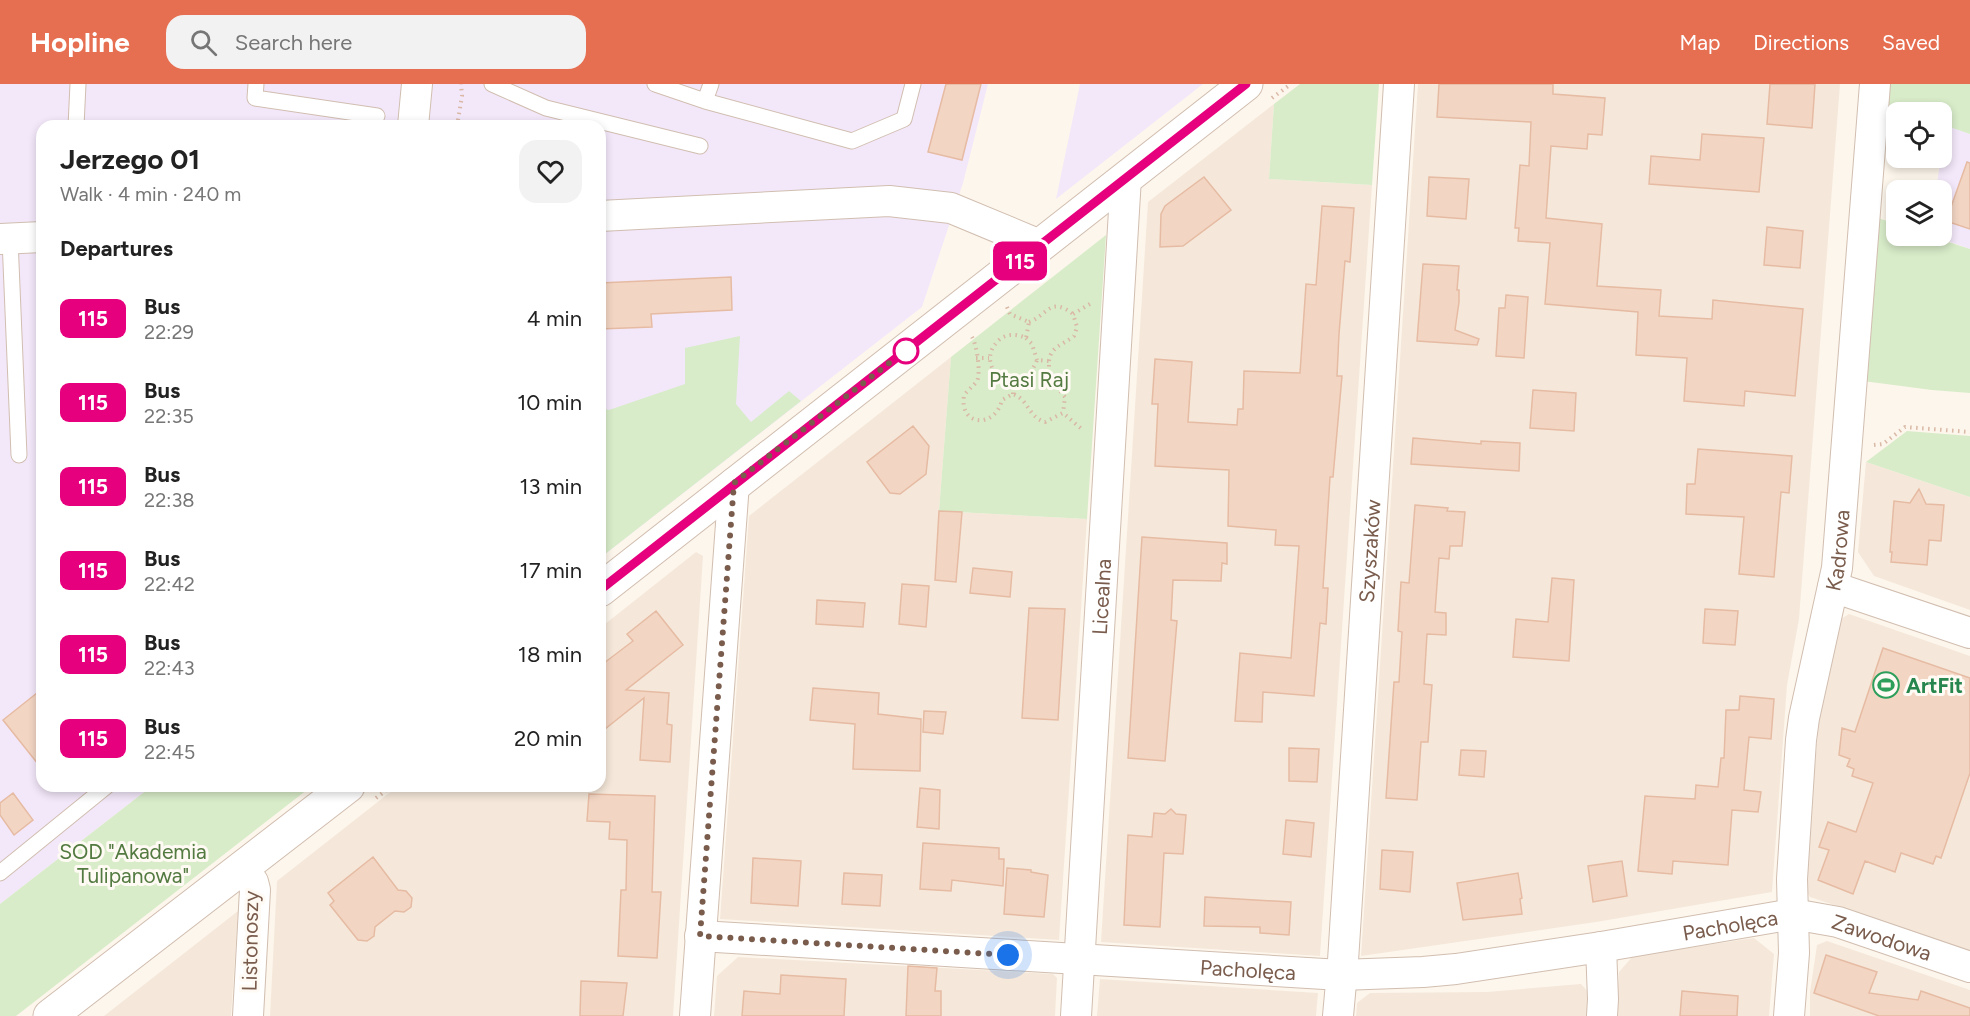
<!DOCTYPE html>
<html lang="en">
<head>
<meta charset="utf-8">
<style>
	:root { --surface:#fff; --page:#f2f2f2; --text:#222; --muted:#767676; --accent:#e76f51 }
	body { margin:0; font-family:Figtree,sans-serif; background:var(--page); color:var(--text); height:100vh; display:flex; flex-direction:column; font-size:22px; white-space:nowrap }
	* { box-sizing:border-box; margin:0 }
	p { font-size:20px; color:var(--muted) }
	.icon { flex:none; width:33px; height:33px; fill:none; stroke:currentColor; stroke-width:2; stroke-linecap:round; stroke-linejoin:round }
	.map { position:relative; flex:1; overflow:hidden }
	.details { position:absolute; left:36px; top:36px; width:570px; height:672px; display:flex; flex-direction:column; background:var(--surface); border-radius:18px; box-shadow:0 3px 9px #0003 }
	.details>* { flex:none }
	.badge { padding:0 12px; border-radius:9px; font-size:21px; line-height:39px }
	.fabs { position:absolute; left:1886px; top:18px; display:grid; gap:12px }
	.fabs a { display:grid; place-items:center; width:66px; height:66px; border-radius:12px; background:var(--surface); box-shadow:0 3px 9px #0003; font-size:30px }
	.you { position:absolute; width:30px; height:30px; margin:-15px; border:4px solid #fff; border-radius:50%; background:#1a73e8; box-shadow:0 0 0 9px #1a73e833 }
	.map>.badge { position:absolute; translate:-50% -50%; box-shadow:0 0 0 3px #fff }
	h2 { padding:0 24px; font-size:22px; line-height:54px }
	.round { display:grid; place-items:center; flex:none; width:63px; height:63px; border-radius:18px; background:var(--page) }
	.head { display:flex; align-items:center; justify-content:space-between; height:102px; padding:0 24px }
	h1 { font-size:28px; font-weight:700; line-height:45px }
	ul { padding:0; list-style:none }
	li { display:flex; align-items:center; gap:18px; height:84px; padding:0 24px }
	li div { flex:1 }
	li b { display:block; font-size:22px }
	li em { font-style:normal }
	li .badge { min-width:66px; font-weight:700; text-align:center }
	header { display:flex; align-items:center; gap:36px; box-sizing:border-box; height:84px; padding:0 30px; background:var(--accent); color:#fff }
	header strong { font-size:28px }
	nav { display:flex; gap:33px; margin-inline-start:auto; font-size:21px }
	.search { width:420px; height:54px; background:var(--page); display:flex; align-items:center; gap:15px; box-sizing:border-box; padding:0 21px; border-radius:18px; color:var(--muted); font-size:22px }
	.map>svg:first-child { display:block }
</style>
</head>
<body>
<header>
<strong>Hopline</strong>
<div class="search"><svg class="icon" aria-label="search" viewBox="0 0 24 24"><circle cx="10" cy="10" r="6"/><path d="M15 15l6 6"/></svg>Search here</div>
<nav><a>Map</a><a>Directions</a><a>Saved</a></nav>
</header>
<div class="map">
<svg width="1970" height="932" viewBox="0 0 1970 932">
	<rect width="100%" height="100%" fill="#fdf6ec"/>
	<path fill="#f5e8da" d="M1418,0h422l-41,535 -12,66 -15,207 -176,30 -235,34z
		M1274,20l-5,75 103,6 -52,771 -219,-14 47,-740z
		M951,273l-12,154 148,8 -28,421 -339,-21 29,-403z
		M1866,378l104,35v113l-96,-34 -16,-24z
		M696,468l7,4 -30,460h-403l7,-135 121,-95h202v-158z
		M1849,530l121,42v295l-160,-54 -6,-10 15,-166 22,-102z
		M238,827l-7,105h-127z
		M1754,854l20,16 -5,62h-153l3,-44 14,-16z
		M1827,857l143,49v26h-160v-24l7,-47z
		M738,873l315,17 4,4 -2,38h-341l3,-40z
		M1100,895l218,14 -2,23h-219z
		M1581,900l11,12 -1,20h-235l1,-13 13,-10 117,-1z"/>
	<path fill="#f3e8fa" d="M0,0h988l-25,99 -41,124 -322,251v-432h-558v660h110l-152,118z
		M1080,0h123l-147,115z
		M1946,41l24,9v115l-37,-13h8v-46h-5z"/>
	<path fill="#d8ecc9" d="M1300,0h79l-7,101 -103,-6 5,-75z
		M1886,0h84v50l-29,-10v-12h-33l-23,-8z
		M1878,134l18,6v12h34l40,13v144l-38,-3 -69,-9z
		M1106,151l-19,284 -148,-8 12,-154z
		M740,252l-4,68 15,18 38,-31 12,10 -201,157v-150l9,2 76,-26v-36z
		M1907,347l63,5v61l-104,-35z
		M152,702h160l-296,230h-16v-112z"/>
	<path fill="#f3d5c3" stroke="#e6bba3" stroke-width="1.5" d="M946,0h35l-19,76 -34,-8z
		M1439,0h114v10l52,4 -3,37 -14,-1 -1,15 -36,-3 -5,72 56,6 -5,62 64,4 -2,26 53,3 1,-19 90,9 -8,87 -50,-5 -1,15 -60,-5 3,-43 -51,-3 2,-43 -93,-8 5,-61 -32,-2 1,-13h-4l5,-63 9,1 2,-44 -94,-5z
		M1770,0h45l-3,44 -45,-4z
		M1702,50l62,4 -5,54 -110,-8 2,-28 49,4z
		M1967,78l3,1v66l-24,-8z
		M1204,93l27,33 -48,36 -23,1 1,-33 4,-8z
		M1429,93l40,2 -3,40 -39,-3z
		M1322,122l32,2 -4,54 -5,-1 -6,73 -2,42h5l-9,101h-3l-7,111h5l-2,36 -6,-1 -6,73 -51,-4 -1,30 -27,-1 5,-68 51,5 8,-112 -24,-1 1,-15 -48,-4 1,-56 -74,-4 3,-62h-6l3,-45 37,3 -4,60 49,3 1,-16h5l1,-38 56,2 6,-89 10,1z
		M1767,143l36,4 -3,37 -36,-3z
		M1423,180l36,2 -2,24h2v12l-4,28 24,9 -2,6 -60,-4z
		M731,193l1,33 -81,4 1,13 -52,2v-46z
		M1506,211l22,2 -4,61 -28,-2 3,-48h6z
		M1533,306l43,3 -2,38 -44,-3z
		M913,342l16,20 -3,28 -26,20 -10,-1 -23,-31z
		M1413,354l68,6v-3l39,2 -1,28 -108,-7z
		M1698,365l94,7 -3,37 -8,-1 -7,85 -35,-3 5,-57 -58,-3 1,-30h8z
		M1919,405l7,15 18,1 -3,36 -12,-1 -2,25 -36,-3 1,-10h-2l4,-51 16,2z
		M1415,421l33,3 -1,3 18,1 -3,34h-12l-1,13 -10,-1 -4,54 11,1v22l-19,-1 -3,50 8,1 -4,57h-7l-4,58 -31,-2 8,-116h5l3,-50 -4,-1 3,-49 8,1z
		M939,427l23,1 -6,70 -21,-2z
		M1142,453l85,6v21l-5,-1 -1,18 -48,-1 -2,40 6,1 -12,140 -37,-3z
		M973,484l39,4 -2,25 -40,-4z
		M1552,494l22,2 -5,81 -56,-4 3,-38 32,3z
		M902,500l27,2 -3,41 -27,-3z
		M817,516l48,3 -2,24 -47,-3z
		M1029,524l36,1 -7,111 -36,-2z
		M1705,525l33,2 -3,34 -32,-2z
		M656,527l27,34 -57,45 43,3 -2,31 5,1 -2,37 -30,-2 4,-62 -44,35v-67l33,-25 -6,-7z
		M1883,564l87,30v95l-29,85 -5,-2 -3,8 -32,-11 -6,19 -30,-11 -12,33 -35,-14 11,-30 -10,-3 9,-25 28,10 17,-49 -21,-7 2,-7 -7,-3 3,-7 -11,-4 3,-27 13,4z
		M813,604l66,5 -1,21 43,5 -1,52 -67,-2 2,-45 -45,-4z
		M42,605v80l-39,-49z
		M1740,612l34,3 -3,40 -22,-2 -5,53 17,2 -3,20 -26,-2 -4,55 -55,-4 -1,13 -34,-3 7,-75 50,3 1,-14 22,2 3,-29h3l2,-48h13z
		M924,627l22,1 -3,22 -20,-2z
		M1289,664l30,1 -2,33 -28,-1z
		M1461,666l25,1 -2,26 -25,-2z
		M920,704l20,2 -1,39 -22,-2z
		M13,709l20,27 -19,15 -14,-20v-12z
		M589,710l66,2 -3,96h9l-4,66 -39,-2 3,-66h5l1,-50 -18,-1 1,-17 -23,-1z
		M1171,725l5,5 10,1 -3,39 -19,-1 -4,74 -36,-2 4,-90 24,2 2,-24 11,1z
		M1286,736l28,3 -3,34 -28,-3z
		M923,759l76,5v11h5l-1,27 -51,-6 -1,11 -31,-2z
		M1382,766l31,2 -3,40 -30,-3z
		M373,773l25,33 8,1 6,7 -1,9 -7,5 -9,-1 -20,16 -1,9 -7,5 -9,-1 -28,-35 4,-4 -6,-8z
		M753,774l48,3 -3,45 -47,-3z
		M1622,777l5,35 -34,6 -5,-36z
		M1007,784l24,2v2l17,3 -4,42 -40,-3z
		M844,789l38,2 -2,31 -38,-2z
		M1518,789l4,25 -2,1 2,15 -59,6 -6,-37z
		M1205,813l86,5 -2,33 -29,-2v-6l-56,-1z
		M1826,871l51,17 -8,21 49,7 3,-9 49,17v8h-91l-65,-23z
		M908,882l29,2 -2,23h6v25h-35z
		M781,891l65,4 -2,37h-102l2,-25 36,3z
		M581,897l46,2 -4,33h-43z
		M1682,907l56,5 -1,20h-57z"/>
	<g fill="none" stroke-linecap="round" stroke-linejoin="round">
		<g stroke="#d1beb0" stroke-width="17">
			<path id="service" d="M256,0l-1,14 122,18
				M492,0l54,24 154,38
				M655,0l50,17 6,-17
				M705,17l147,40 52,-22 9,-35
				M76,42l2,-42
				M10,155l9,216
				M0,789l107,-87"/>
		</g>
		<g stroke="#d1beb0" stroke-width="32">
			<g id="minor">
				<path d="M413,42l4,-42"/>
				<path d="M600,132l289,-15 62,7 89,37"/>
				<path d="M0,155l42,-2"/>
				<path d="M1833,503l137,46"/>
				<path d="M243,784l10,14 2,8 -7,126"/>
				<path id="s1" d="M700,852l641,39 82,-3 33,-3 145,-22 192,-33 45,8 132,45"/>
				<path d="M1601,863l2,52 -1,17"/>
				<path d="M695,932l39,-533"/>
				<path id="s2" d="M1076,932l50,-839"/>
				<path id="s3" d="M1338,932l5,-55 56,-877"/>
				<path id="s4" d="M1789,932l5,-63 -2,-74 9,-139 3,-22 33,-150 38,-484"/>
			</g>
		</g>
		<g stroke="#d1beb0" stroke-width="35">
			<path id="tertiary" d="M600,506l646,-506
				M50,932l298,-230"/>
		</g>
		<path stroke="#d9b8a5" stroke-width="4" stroke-dasharray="1.5 4.5" stroke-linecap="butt" d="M1272,14l19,-14
			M457,42l5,-30 -1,-12
			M1007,223l3,7 19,8 -3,16c-9,-4 -19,-5 -27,2 -29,27 20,66 38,20l12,1v16l16,20 -2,16
			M1029,238c19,-7 21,-26 44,-8
			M972,253c5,8 9,36 5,44 -4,6 -10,9 -13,15 -5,30 31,33 38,4l11,-6c16,6 15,23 32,28l18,-9 21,18
			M1026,254l6,6 5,16
			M976,274h13
			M1049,277c2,-15 14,-16 25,-25l3,-9 -4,-13 17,-10
			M1013,310v-13
			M1874,361l9,-1 22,-17 65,5
			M376,714l16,-12"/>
		<use href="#service" stroke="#fff" stroke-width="15"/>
		<use href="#minor" stroke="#fff" stroke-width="30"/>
		<use href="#tertiary" stroke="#fff" stroke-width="33"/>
	</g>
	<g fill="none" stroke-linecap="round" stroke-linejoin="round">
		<g stroke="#fff" stroke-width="14">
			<path id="line" d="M600,506l646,-506"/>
		</g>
		<use href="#line" stroke="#e6007e" stroke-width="9"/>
		<path stroke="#7a5c4d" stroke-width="6" stroke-dasharray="0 10.8" d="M906,267l4,-4 -176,136 -34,453 308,19"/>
	</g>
	<defs>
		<g id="stadium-ring" transform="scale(1.35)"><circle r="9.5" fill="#fffaf3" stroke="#2e9e5b" stroke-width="1.5"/><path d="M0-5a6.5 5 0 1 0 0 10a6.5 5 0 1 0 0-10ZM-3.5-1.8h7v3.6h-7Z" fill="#2e9e5b"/></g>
	</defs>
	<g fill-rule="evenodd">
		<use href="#stadium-ring" x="1886" y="601"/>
	</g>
	<circle fill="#fff" stroke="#e6007e" stroke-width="3" cx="906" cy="267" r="12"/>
	<g text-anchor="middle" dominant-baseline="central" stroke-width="6" stroke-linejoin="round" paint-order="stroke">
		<g font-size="21" fill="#537a41" stroke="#fffaf3">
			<text x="1029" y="295">Ptasi Raj</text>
			<text x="133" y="767">SOD "Akademia<tspan x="133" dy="24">Tulipanowa"</tspan></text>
		</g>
		<g font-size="21" fill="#7a5c4d" stroke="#fffaf3">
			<text stroke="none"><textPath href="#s3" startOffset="466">Szyszaków</textPath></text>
			<text stroke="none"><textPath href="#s4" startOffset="470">Kadrowa</textPath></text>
			<text stroke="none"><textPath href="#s2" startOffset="420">Licealna</textPath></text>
			<text stroke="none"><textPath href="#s1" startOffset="1035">Pacholęca</textPath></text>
			<text stroke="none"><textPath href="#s1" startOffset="1191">Zawodowa</textPath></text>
			<text transform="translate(250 857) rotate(-89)">Listonoszy</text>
			<text stroke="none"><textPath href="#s1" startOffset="549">Pacholęca</textPath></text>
		</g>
		<g font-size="21" font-weight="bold" fill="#27864d" stroke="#fffaf3" text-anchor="start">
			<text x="1906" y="601">ArtFit</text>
		</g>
	</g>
</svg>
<div class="fabs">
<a><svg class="icon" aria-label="locate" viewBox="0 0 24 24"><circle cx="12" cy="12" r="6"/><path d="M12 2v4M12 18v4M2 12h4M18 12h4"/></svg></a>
<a><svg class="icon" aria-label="layers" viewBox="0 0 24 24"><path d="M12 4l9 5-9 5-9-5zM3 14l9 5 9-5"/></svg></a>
</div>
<div class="you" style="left:1008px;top:871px"></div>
<b class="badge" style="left:1020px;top:177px;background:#e6007e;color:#fff">115</b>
<section class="details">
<div class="head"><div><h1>Jerzego 01</h1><p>Walk · 4 min · 240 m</p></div><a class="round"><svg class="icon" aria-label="heart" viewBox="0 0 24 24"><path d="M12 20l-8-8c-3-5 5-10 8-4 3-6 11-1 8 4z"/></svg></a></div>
<h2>Departures</h2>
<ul>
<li><span class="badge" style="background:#e6007e;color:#fff">115</span><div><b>Bus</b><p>22:29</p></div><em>4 min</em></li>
<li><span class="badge" style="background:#e6007e;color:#fff">115</span><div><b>Bus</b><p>22:35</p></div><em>10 min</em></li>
<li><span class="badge" style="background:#e6007e;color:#fff">115</span><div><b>Bus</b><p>22:38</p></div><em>13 min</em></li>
<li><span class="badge" style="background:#e6007e;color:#fff">115</span><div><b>Bus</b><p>22:42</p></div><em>17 min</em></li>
<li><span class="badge" style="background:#e6007e;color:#fff">115</span><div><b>Bus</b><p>22:43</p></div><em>18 min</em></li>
<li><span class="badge" style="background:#e6007e;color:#fff">115</span><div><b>Bus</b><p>22:45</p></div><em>20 min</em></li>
</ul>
</section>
</div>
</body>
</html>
